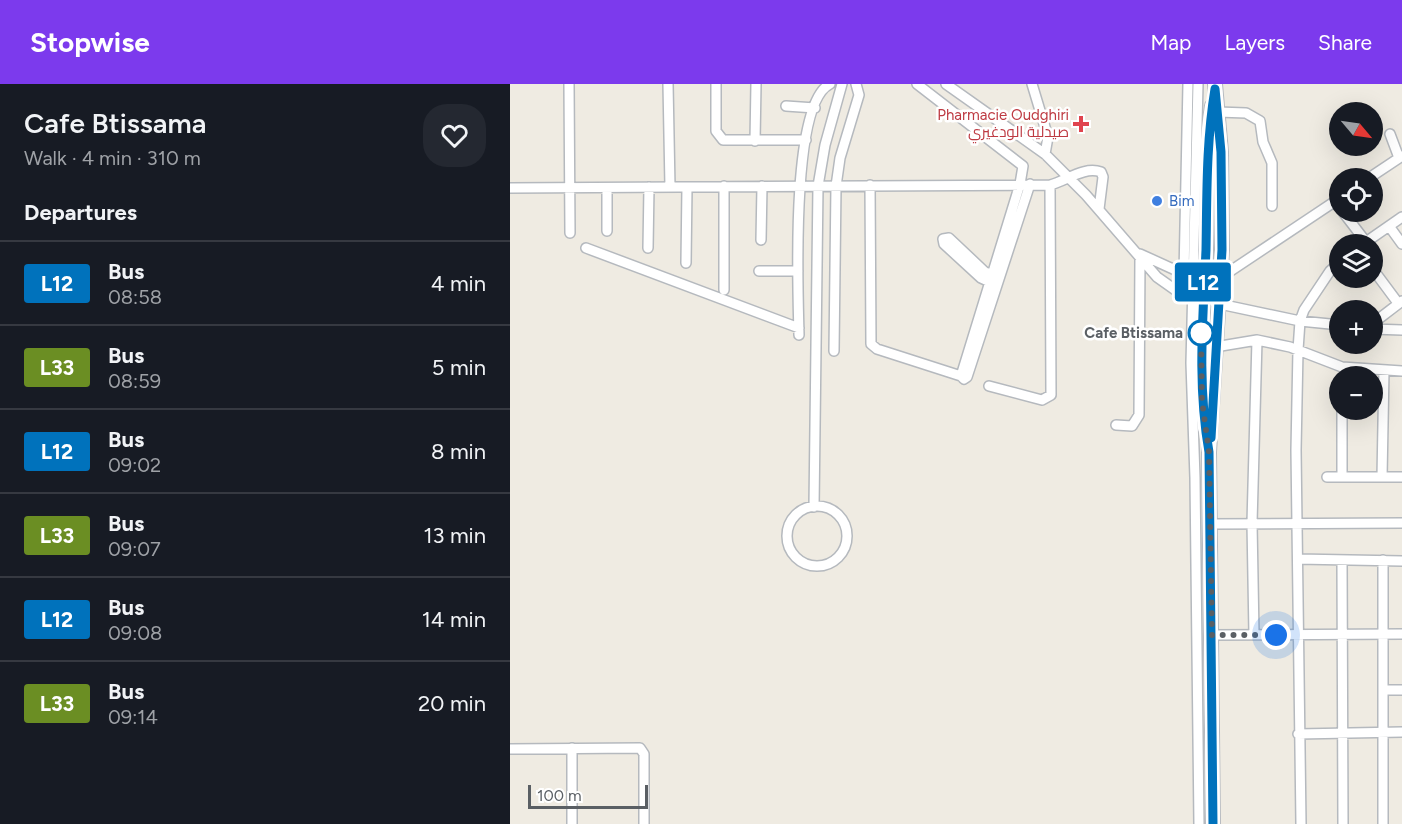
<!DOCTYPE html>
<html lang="en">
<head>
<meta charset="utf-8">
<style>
	:root { --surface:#171b24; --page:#242831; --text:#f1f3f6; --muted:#9ea1a6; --line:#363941; --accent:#7c3aed }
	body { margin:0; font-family:Figtree,Cairo,sans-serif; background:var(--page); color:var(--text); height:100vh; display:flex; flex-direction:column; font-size:22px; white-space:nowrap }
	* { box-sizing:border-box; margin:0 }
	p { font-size:20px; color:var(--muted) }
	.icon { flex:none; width:33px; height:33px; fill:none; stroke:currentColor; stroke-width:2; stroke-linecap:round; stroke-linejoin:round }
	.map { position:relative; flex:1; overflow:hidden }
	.sheet { display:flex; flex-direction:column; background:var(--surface); width:510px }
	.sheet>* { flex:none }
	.badge { padding:0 12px; border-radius:4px; font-size:21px; line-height:39px }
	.needle { width:39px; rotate:119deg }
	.fabs { position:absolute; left:819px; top:18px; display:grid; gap:12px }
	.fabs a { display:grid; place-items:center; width:54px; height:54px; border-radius:50%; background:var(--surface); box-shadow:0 6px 24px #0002; font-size:30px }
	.scale { position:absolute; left:18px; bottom:15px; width:120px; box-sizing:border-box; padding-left:6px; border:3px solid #5a5f64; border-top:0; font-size:16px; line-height:21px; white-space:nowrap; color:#5a5f64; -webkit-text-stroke:4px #fff; paint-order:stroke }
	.you { position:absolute; width:30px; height:30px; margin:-15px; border:4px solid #fff; border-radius:50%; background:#1a73e8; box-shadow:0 0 0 9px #1a73e833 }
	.map>.badge { position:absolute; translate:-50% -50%; box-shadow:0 0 0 3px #fff }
	h2 { padding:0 24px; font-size:22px; line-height:54px }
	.round { display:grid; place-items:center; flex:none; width:63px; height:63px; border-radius:24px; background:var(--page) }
	.summary { display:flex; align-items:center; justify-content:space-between; height:102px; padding:0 24px }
	h1 { font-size:28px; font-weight:600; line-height:45px }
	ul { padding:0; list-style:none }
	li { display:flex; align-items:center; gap:18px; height:84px; padding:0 24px; border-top:2px solid var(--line) }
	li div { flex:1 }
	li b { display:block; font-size:22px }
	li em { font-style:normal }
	li .badge { min-width:66px; font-weight:700; text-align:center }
	header { display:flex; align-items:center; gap:36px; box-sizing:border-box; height:84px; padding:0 30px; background:var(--accent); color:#fff }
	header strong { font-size:28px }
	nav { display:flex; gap:33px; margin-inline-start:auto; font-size:21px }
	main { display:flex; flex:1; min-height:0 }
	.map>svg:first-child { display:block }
</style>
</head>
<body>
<header>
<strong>Stopwise</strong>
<nav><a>Map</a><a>Layers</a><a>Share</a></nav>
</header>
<main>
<section class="sheet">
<div class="summary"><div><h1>Cafe Btissama</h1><p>Walk · 4 min · 310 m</p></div><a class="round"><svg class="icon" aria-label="heart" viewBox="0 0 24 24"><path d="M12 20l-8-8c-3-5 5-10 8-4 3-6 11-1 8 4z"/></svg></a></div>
<h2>Departures</h2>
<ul>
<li><span class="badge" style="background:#0072bc;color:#fff">L12</span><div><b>Bus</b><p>08:58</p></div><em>4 min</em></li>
<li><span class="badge" style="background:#6b8e23;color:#fff">L33</span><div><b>Bus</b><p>08:59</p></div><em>5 min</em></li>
<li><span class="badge" style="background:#0072bc;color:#fff">L12</span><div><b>Bus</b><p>09:02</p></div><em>8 min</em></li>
<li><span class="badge" style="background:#6b8e23;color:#fff">L33</span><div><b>Bus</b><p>09:07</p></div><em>13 min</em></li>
<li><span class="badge" style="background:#0072bc;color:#fff">L12</span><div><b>Bus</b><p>09:08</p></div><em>14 min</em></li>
<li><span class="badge" style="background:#6b8e23;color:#fff">L33</span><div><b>Bus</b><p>09:14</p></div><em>20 min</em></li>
</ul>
</section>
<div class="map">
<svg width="892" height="740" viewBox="0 0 892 740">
	<rect width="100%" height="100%" fill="#efebe2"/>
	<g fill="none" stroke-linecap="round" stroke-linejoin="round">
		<g stroke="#b5b9be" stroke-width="12">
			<path id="street" d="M59,0l1,149
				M158,0l2,103
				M206,0v47l7,9h83
				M407,0l106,82 -3,18 -59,192 3,3 3,-2 63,-193
				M436,0l99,70 41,41 71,82 24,17 15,4
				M522,0l16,53 -3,17
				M688,0l-7,279 4,115 4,346
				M276,22l29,2
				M708,28l28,1 14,8 3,21 9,21v43
				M880,50l9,24
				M245,57l1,-57
				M859,94l33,-22
				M360,101l1,159 6,5 84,27
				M0,104l540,-3c16,-4 34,-19 51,-13l2,5 -4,32
				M833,128l23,30 -3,2
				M879,142l13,18
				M97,147v-43
				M251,156l1,-54
				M856,158l36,-25
				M76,164l213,80
				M138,164l1,-61
				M630,170l44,20 9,2 36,-4 111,-74
				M176,179l1,-76
				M862,184l26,35
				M249,187h39
				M674,190l4,-190
				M484,200l-13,-6 -37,-34 -1,-5 6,-1 36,34 10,3
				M214,206v-104
				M705,219l85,18 40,4
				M862,240l30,-23
				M862,245l30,1
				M289,251c-1,-44 -9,-231 31,-251
				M705,263l42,-7 33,7 52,20 60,4
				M324,267l2,-165 4,-28 19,-63 -3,-11
				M479,302l53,14 9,-5 -1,-210
				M832,326v67
				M606,341l16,1 7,-11 1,-158
				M817,393h75
				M872,393l2,-107
				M277 452a30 30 0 1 1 60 0a30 30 0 1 1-60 0Z
				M304,423l4,-321 7,-41 17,-61
				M701,440l191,-1
				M788,475l104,2
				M832,476l1,264
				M702,551l190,-1
				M744,551l-2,-112 5,-183
				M873,606h19
				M788,650l104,-2
				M0,665l130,-1 4,6v70
				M62,740v-76
				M791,740l-5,-374 2,-100 2,-29 4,-11 26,-39 10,-9
				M873,740v-264"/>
		</g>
		<g stroke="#b6bac0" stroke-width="16">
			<path id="secondary" d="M695,344c-8,-60 -1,-119 1,-179 1,-48 -2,-95 6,-143
				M703,740l-4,-372 13,-202 -1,-98 -6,-68"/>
		</g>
		<use href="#street" stroke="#fff" stroke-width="9"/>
		<use href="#secondary" stroke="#fff" stroke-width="14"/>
	</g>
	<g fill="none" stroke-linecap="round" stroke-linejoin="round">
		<g stroke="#fff" stroke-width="14">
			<path id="line" d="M701,354l11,-188 -1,-98 -6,-63c-9,54 -8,106 -9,161 -3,68 -9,134 3,202l4,372"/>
		</g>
		<use href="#line" stroke="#0072bc" stroke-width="9"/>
		<path stroke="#5a5f64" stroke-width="6" stroke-dasharray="0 10.8" d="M691,249l1,68 7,51 3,183h64"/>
	</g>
	<path fill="#e0444e" stroke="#fff" stroke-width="2" d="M568 31h6v6h6v6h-6v6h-6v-6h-6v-6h6z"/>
	<circle fill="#3f7fe0" stroke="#fff" stroke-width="2" cx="647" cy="117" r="6"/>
	<circle fill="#fff" stroke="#0072bc" stroke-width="3" cx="691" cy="249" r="12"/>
	<g text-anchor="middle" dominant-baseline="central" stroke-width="5" stroke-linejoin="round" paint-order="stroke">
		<g font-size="15" fill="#be3a42" stroke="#fff" text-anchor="end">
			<text x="559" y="31">Pharmacie Oudghiri<tspan x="559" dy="17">صيدلية الودغيري</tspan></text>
		</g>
		<g font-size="15" fill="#366cbe" stroke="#fff" text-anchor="start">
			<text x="659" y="117">Bim</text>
		</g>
		<g font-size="15" font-weight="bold" fill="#5a5f64" stroke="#fff" text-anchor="end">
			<text x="673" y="249">Cafe Btissama</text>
		</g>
	</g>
</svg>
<div class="fabs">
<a><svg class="needle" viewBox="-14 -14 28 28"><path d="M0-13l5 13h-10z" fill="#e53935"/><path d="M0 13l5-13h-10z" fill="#9ea1a6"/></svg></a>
<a><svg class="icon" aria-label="locate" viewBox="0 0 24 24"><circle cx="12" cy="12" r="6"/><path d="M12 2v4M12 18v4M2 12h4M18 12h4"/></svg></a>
<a><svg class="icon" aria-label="layers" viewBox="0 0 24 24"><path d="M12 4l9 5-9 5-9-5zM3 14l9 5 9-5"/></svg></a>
<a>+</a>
<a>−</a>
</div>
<div class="scale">100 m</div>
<div class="you" style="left:766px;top:551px"></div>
<b class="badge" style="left:693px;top:198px;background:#0072bc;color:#fff">L12</b>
</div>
</main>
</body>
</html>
